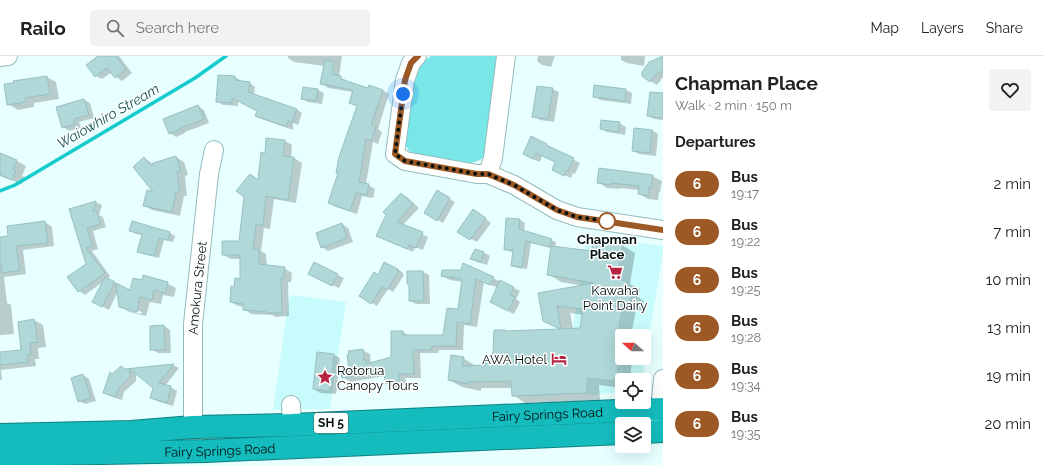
<!DOCTYPE html>
<html lang="en">
<head>
<meta charset="utf-8">
<style>
	:root { --surface:#fff; --page:#f2f2f2; --text:#222; --muted:#767676; --line:#e0e0e0 }
	body { margin:0; font-family:Raleway,sans-serif; background:var(--page); color:var(--text); height:100vh; display:flex; flex-direction:column; font-size:15px; white-space:nowrap }
	* { box-sizing:border-box; margin:0 }
	p { font-size:13px; color:var(--muted) }
	.icon { flex:none; width:22px; height:22px; fill:none; stroke:currentColor; stroke-width:2; stroke-linecap:round; stroke-linejoin:round }
	.map { position:relative; flex:1; overflow:hidden }
	.panel { display:flex; flex-direction:column; background:var(--surface); width:380px }
	.panel>* { flex:none }
	.badge { padding:0 8px; border-radius:13px; font-size:14px; line-height:26px }
	.needle { width:26px; rotate:291deg }
	.fabs { position:absolute; left:615px; top:273px; display:grid; gap:8px }
	.fabs a { display:grid; place-items:center; width:36px; height:36px; border-radius:4px; background:var(--surface); box-shadow:0 4px 16px #0002; font-size:20px }
	.you { position:absolute; width:20px; height:20px; margin:-10px; border:3px solid #fff; border-radius:50%; background:#1a73e8; box-shadow:0 0 0 6px #1a73e833 }
	.map>.badge { position:absolute; translate:-50% -50%; box-shadow:0 0 0 2px #fff }
	h2 { padding:0 12px; font-size:15px; line-height:36px }
	.round { display:grid; place-items:center; flex:none; width:42px; height:42px; border-radius:4px; background:var(--page) }
	.summary { display:flex; align-items:center; justify-content:space-between; height:68px; padding:0 12px }
	h1 { font-size:19px; font-weight:700; line-height:30px }
	ul { padding:0; list-style:none }
	li { display:flex; align-items:center; gap:12px; height:48px; padding:0 12px }
	li div { flex:1 }
	li b { display:block; font-size:15px }
	li em { font-style:normal }
	li .badge { min-width:44px; font-weight:700; text-align:center }
	header { display:flex; align-items:center; gap:24px; box-sizing:border-box; height:56px; padding:0 20px; background:var(--surface); border-bottom:1px solid var(--line) }
	header strong { font-size:19px }
	nav { display:flex; gap:22px; margin-inline-start:auto; font-size:14px }
	.search { width:280px; height:36px; background:var(--page); display:flex; align-items:center; gap:10px; box-sizing:border-box; padding:0 14px; border-radius:4px; color:var(--muted); font-size:15px }
	main { display:flex; flex:1; min-height:0 }
	.map>svg:first-child { display:block }
</style>
</head>
<body>
<header>
<strong>Railo</strong>
<div class="search"><svg class="icon" aria-label="search" viewBox="0 0 24 24"><circle cx="10" cy="10" r="6"/><path d="M15 15l6 6"/></svg>Search here</div>
<nav><a>Map</a><a>Layers</a><a>Share</a></nav>
</header>
<main>
<div class="map">
<svg width="663" height="409" viewBox="0 0 663 409">
	<rect width="100%" height="100%" fill="#e7ffff"/>
	<path fill="#c8fbfb" fill-rule="evenodd" d="M587,180l76,10v7l-21,127h-20v12l-31,3 -4,-2 -3,-64 -11,-1zM622,280h22v22h-22z
		M290,239l56,7 -16,107 -57,1 13,-91z"/>
	<path fill="#79e7e8" d="M431,0h68l-14,99c-3,5 -8,6 -14,8l-57,-9 -5,-3 -5,-8 8,-63 6,-12 6,-7z"/>
	<path fill="#0003" fill-rule="evenodd" d="M100,0h19l13,17 -10,8 -6,-4 -4,-5 -10,7 -6,-3z
		M288,0h56h-2l-3,21 9,4 -1,1 22,7 13,1 7,4 -11,35 4,3 -4,12 -5,-2 -7,42 9,5 -2,9 -11,-2 -5,18 -21,-7 -7,-4 10,-29 -2,-1 21,-67 -8,-4 3,-10 -25,-4 -6,-4 3,-18 -31,-4 -6,-4z
		M538,0h17l-4,11 -9,-2 -5,-4z
		M621,0h24l-1,10 -17,-3 -6,-3z
		M663,1v20l-6,8 -7,-4z
		M47,21l9,5 3,17 -25,4v4l-16,3 -10,-6z
		M235,21l5,3v2l10,1 5,4 -1,8 42,14 6,4 -4,12 -5,-2v7l-31,-11 -5,-3 1,-5 -20,-11v6l-15,-1 -5,-3z
		M595,30l31,4 6,3 -1,11 -31,-4 -6,-4z
		M552,33l7,3 -5,30 -14,-2 -7,-4z
		M318,34l6,3 -2,11 -14,-2 -6,-3z
		M663,38v26l-9,-1 -6,-3z
		M84,44l6,3 4,15 -15,4 2,6 -12,3 -6,-4z
		M198,50l6,4 5,13 -24,9v1l-9,4 -6,-4z
		M619,67l7,4 -1,8 -18,-3 -6,-3z
		M652,74l6,4 -2,22 -17,-2 -6,-3z
		M532,82l15,7 6,3 -1,1 28,14 -5,11 -2,-1 -2,5 -12,-5 -3,-11 -14,-6 -2,6 -10,-4z
		M285,85l7,4 -1,13h3l8,5 -6,40 -22,-4 -4,30 -6,-1 -3,23 5,3 1,12 17,2 8,5 -1,9h-3l1,34 -14,1 -2,-2 -22,-1 -7,-5v-2l-6,-1 -7,-4 4,-14 7,-8 -1,-21h-10l-8,-4 17,-13 10,-67 9,5 7,-26z
		M0,98l17,7 9,5 -4,10 3,1 -3,7 -22,-8z
		M176,101l8,5 4,13 -3,1 2,20h-3l-4,20 -28,-6 -7,-4 11,-12 -11,-35 8,5z
		M652,120l10,5 -2,11h-1l-1,8 -10,-1 -9,-5v-4l-19,-2v1l-13,-1 -9,-6z
		M437,136l18,10 -12,21 -18,-10z
		M401,138l6,3 12,11 -16,17 25,12 -5,13 -8,-3 -2,5 -36,-16z
		M96,146l6,3 -3,10 4,2 3,10 -13,4 5,18 -6,2 18,25 -3,3 24,12 11,-10 25,2 9,5 -2,9 -11,-2 -2,9 -11,-2 -4,14 -17,-4 -9,-6 -2,-15 -9,19 -9,-5 4,-24 -19,14 -6,-4 8,-27 -17,-54zM127,252l15,4 -1,2 -14,-4z
		M480,158l11,9 -14,19 -18,-10z
		M520,164l5,3 -1,9 27,8 5,2 -1,6 37,4 30,-7 13,8 -5,31 10,5 -2,8 6,4 -1,10 -7,-1 -5,26h-9v22h11v1h-1l-2,21h-8v8l-23,-3 1,15 -75,3 -12,-8 -1,-7h-31v3l-19,-4 -13,-7 14,-22 13,8h10l7,-7 1,-5 11,-23 3,1 54,-2 -4,-2 -18,-34 44,-8 -23,-4 -13,-8 3,-26 -20,-5 -4,26 -10,-1 -5,-3 1,-13h-2l-6,-3zM570,257l13,2 -2,14h-8z
		M45,166l7,5 2,19 -31,4 3,24 -22,3 3,26 4,2 3,29 -13,1h-1v-97l9,-1z
		M342,168l6,4 5,14 -25,9 -6,-4z
		M131,175l39,2 5,3 -2,6 -9,-2 -5,18 -15,-4 -5,-3 4,-16 -7,-1z
		M483,196l7,4 -3,9 -10,-3 -6,-3z
		M314,207l30,15 -5,10 -24,-11z
		M384,207l14,6 5,4v1l1,1 -11,17 -5,-3 -11,17 -17,-10 18,-20z
		M408,216h15l6,3 1,29h-14l-6,-3v-16l-2,-1z
		M442,220l51,2 27,13 -4,8 4,3 -6,12 -17,-8 -6,-4 7,-14 -14,-6 -7,45 -13,-2 -1,25h-24l-1,3h-18l1,25h-16l2,6 -13,4 -7,-5 -2,-7 -35,6 -7,-5 7,-7 12,-20 8,4 1,10 21,-6 11,-26 6,4h35l14,-26 4,-28 -12,-2z
		M34,264l9,5 3,22 -8,1 1,11h-4l1,7 -35,4 1,10h-2v-27l22,-2 -3,-28z
		M164,270l6,4 1,23h-13l-7,-4z
		M334,299l6,3 -4,36 -16,-1 -6,-4z
		M173,309l6,3 -14,18 6,1 6,4 -4,15 -16,-5 -6,-3 3,-11 -18,-14v8l-12,11 -2,8 -12,-4 -6,-4 6,-19 3,2 14,-5z
		M83,319l6,4 7,22 -11,3 -6,-3z"/>
	<g fill="none" stroke-linecap="round" stroke-linejoin="round">
		<path stroke="#15cbcd" stroke-width="3.5" d="M0,135l15,-6 180,-107 31,-22"/>
	</g>
	<path fill="#b0d8d8" stroke="#99c0c0" fill-rule="evenodd" d="M98,0h18l10,13 -11,9 -8,-10 -12,9 -9,-12z
		M663,0v15l-7,3 -6,8 -8,-6v-4l7,-10z
		M325,4l9,2 -2,12 9,2v3l27,9 1,-3 14,5 -12,35 5,2 -5,14 -5,-2 -7,43 10,2 -2,11 -11,-2 -6,18 -22,-8 10,-30h-2l3,-16 18,-51 -8,-3 4,-13 -33,-6z
		M218,19l17,1v4l15,2 -2,10 49,17 -5,13 -4,-1 -1,6 -32,-11 2,-5 -25,-13v5l-16,-1z
		M47,20l3,18 -25,4v4l-18,3 -3,-21 10,-1 -1,-2z
		M594,29l32,4 -1,12 -32,-4z
		M537,30l16,2 -5,31 -16,-2z
		M303,31l15,2 -2,12 -15,-2z
		M650,36l13,1v25l-16,-2z
		M84,43l5,16 -15,4 1,5 -13,4 -6,-21z
		M198,49l6,14 -25,10v1l-10,4 -6,-15z
		M601,64l19,2 -2,10 -18,-3z
		M634,72l18,2 -2,23 -18,-2z
		M531,80l16,8 -1,1 28,13 -6,13 -2,-1 -2,6 -12,-6 3,-8 -19,-9 -3,6 -10,-5z
		M266,82l19,2 -2,16 11,1 -6,43 -22,-4 -3,29h-7l-3,24h6v15l26,3 -2,12 -2,-1 1,35h-15v-1l-24,-2v-6l-13,-2 1,-16 3,1 1,-9 5,1v-24h-18v-14h17l5,-44 -8,-6 14,-17 8,6 3,-28 4,1z
		M0,97l17,7 -4,10 3,1 -4,9 -12,-5z
		M176,100l5,15 -4,1 3,20h-4l-4,20 -29,-6 4,-16 6,2 -20,-25 11,-10 8,9 1,-3z
		M599,112l54,7 -2,13 -2,-1v9l-11,-2 1,-8 -28,-3v2l-14,-2z
		M437,134l13,8 -13,23 -13,-8z
		M401,137l12,11 -16,18 26,10 -7,16 -7,-3 -2,4 -31,-13 10,-21 -3,-3z
		M96,145l-3,10 4,1 3,12 -13,4 6,18 -7,2 19,25 -27,19 -11,-15 19,-13 -17,-55z
		M473,153l13,9 -16,22 -13,-8z
		M506,162l14,1 -1,10 33,10 -3,8 -23,-6 -4,26 -11,-1 2,-16h-9z
		M45,165l3,22 -32,3 4,24 -18,3 -1,-8h-1v-28l8,-1 -1,-10z
		M132,165l38,11 -2,8 -9,-2 -5,18 -17,-4 5,-18 -13,-3z
		M342,167l5,15 -26,10 -5,-15z
		M593,184l30,4 -6,35 10,2 -2,10 6,1 -1,12 -7,-1 -5,31h1v1l3,1 -2,17h-1l-2,27 -4,-1v2l-26,-3v15l-75,3 -1,-15 -43,1v2l-20,-4 3,-25 13,2 -2,9 23,-1 -1,-7h8v-5h1l1,-23h11v1l55,-2 -17,-8 -5,-28 56,-10 -47,-8 4,-29 41,5zM557,250l26,3 -3,19 -19,1z
		M475,193l9,3 -3,10 -11,-3z
		M314,206l24,12 -6,12 -24,-12z
		M384,206l14,7 -1,2h2l-12,19 -5,-3 -11,17 -12,-8 15,-24 4,3z
		M463,207l31,14 -4,8 -14,-6 -6,45 -13,-2 -1,24h-24l-1,4h-18l1,24h-16l2,6 -14,4 -3,-13 -41,7 -2,-7 9,-2 -2,-14h2l-1,-4 15,-2 1,11h2v4l25,-7v-26h12v4h40l4,-27 11,1 4,-30 -21,-3 1,-6h19z
		M407,215h16l1,30h-15v-17h-2z
		M143,219l25,7 -3,11 -11,-3 -2,10 -12,-3 -3,15 -18,-5 -3,-24 14,7 3,-12 9,2z
		M105,221l10,5 -13,25 -10,-5z
		M500,224l14,7 -4,8 5,2 -7,14 -18,-9z
		M34,263l4,23 -8,1 1,11 -4,1 1,7 -28,3v-13l21,-2 -3,-28z
		M164,269l1,25h-15v-24z
		M317,296l17,2 -4,37 -17,-2z
		M174,308l-15,19 12,3 -4,17 -17,-5 3,-10 -23,-19v8l-12,12 -2,8 -13,-4 7,-21 2,2 9,-8 4,3z
		M83,318l8,24 -13,4 -7,-24z"/>
	<g fill="none" stroke-linecap="round" stroke-linejoin="round">
		<g stroke="#94bbbb" stroke-width="20">
			<g id="minor">
				<path d="M417,0l-6,7 -6,17 -10,74 10,7 72,13h11l26,11 43,25 20,7 86,13"/>
				<path d="M0,1l8,-1"/>
				<path d="M488,118l5,-16 13,-102"/>
				<path d="M291,349l1,20"/>
				<path d="M660,367v-13l3,-31"/>
				<path id="s1" d="M193,371v-103l16,-150 5,-24"/>
			</g>
		</g>
		<g stroke="#0f8081" stroke-width="24">
			<g id="highway">
				<path d="M644,376l19,-1"/>
				<path id="s2" d="M0,379l131,-3 62,-5 99,-2 371,-16"/>
				<path id="s3" d="M0,399l205,-4 417,-18"/>
			</g>
		</g>
		<use href="#minor" stroke="#fff" stroke-width="18"/>
		<use href="#highway" stroke="#15bcbe" stroke-width="22"/>
	</g>
	<g fill="none" stroke-linecap="round" stroke-linejoin="round">
		<g stroke="#fff" stroke-width="9">
			<path id="line" d="M418,0l-7,7 -6,17 -10,74 10,7 72,13h11l26,11 43,25 20,7 86,13"/>
		</g>
		<use href="#line" stroke="#9c5926" stroke-width="6"/>
		<path stroke="#031010" stroke-width="4" stroke-dasharray="0 7.2" d="M403,38l-8,60 10,7 72,13h11l26,11 43,25 20,7 30,4"/>
	</g>
	<defs>
		<g id="supermarket-bare" transform="scale(1.2)"><path d="M-6-5.5h2.5l.6 2H6L4.5 2H-2.5L-4.4-4H-6ZM-1.5 3.2a1.3 1.3 0 1 0 .1 0ZM3 3.2a1.3 1.3 0 1 0 .1 0Z" fill="#b62441" stroke="#fff" stroke-width="2.5" paint-order="stroke"/></g>
		<g id="hotel-bare" transform="scale(1.2)"><path d="M-6-4.5h1.5V1H6V5H4.5V3h-9V5H-6ZM-4 0a1.8 1.8 0 1 1 3.6 0ZM.5 0V-2.5h3Q6-2.5 6 0Z" fill="#b62441" stroke="#fff" stroke-width="2.5" paint-order="stroke"/></g>
		<g id="sight-bare" transform="scale(1.2)"><path d="M0-6L1.8-2.2L6-1.7L2.9 1.2L3.7 5.4L0 3.3L-3.7 5.4L-2.9 1.2L-6-1.7L-1.8-2.2Z" fill="#b62441" stroke="#fff" stroke-width="2.5" paint-order="stroke"/></g>
	</defs>
	<g fill-rule="evenodd">
		<use href="#supermarket-bare" x="615" y="216"/>
		<use href="#hotel-bare" x="559" y="303"/>
		<use href="#sight-bare" x="325" y="321"/>
	</g>
	<circle fill="#fff" stroke="#9c5926" stroke-width="2" cx="607" cy="165" r="8"/>
	<g text-anchor="middle" dominant-baseline="central" stroke-width="3" stroke-linejoin="round" paint-order="stroke">
		<rect fill="#fff" stroke="#4f5858" stroke-width="1" x="314" y="357" width="34" height="20" rx="3"/>
		<g font-size="12" font-weight="bold" fill="#031010">
			<text x="331" y="367">SH 5</text>
		</g>
		<g font-size="13" font-weight="bold" fill="#031010" stroke="#fff">
			<text x="607" y="183">Chapman<tspan x="607" dy="15">Place</tspan></text>
		</g>
		<g font-size="13" fill="#031010" stroke="#fff">
			<text stroke="none"><textPath href="#s1" startOffset="139">Amokura Street</textPath></text>
			<text stroke="none"><textPath href="#s2" startOffset="548">Fairy Springs Road</textPath></text>
			<text stroke="none"><textPath href="#s3" startOffset="220">Fairy Springs Road</textPath></text>
		</g>
		<g font-size="13" fill="#031010" stroke="#fff">
			<text x="615" y="234">Kawaha<tspan x="615" dy="15">Point Dairy</tspan></text>
			<text x="547" y="303" text-anchor="end">AWA Hotel</text>
			<text x="337" y="314" text-anchor="start">Rotorua<tspan x="337" dy="15">Canopy Tours</tspan></text>
		</g>
		<g font-size="14" font-style="italic" fill="#125455" stroke="#fff">
			<text transform="translate(108 60) rotate(-30)">Waiowhiro Stream</text>
		</g>
	</g>
</svg>
<div class="fabs">
<a><svg class="needle" viewBox="-14 -14 28 28"><path d="M0-13l5 13h-10z" fill="#e53935"/><path d="M0 13l5-13h-10z" fill="#767676"/></svg></a>
<a><svg class="icon" aria-label="locate" viewBox="0 0 24 24"><circle cx="12" cy="12" r="6"/><path d="M12 2v4M12 18v4M2 12h4M18 12h4"/></svg></a>
<a><svg class="icon" aria-label="layers" viewBox="0 0 24 24"><path d="M12 4l9 5-9 5-9-5zM3 14l9 5 9-5"/></svg></a>
</div>
<div class="you" style="left:403px;top:38px"></div>
</div>
<section class="panel">
<div class="summary"><div><h1>Chapman Place</h1><p>Walk · 2 min · 150 m</p></div><a class="round"><svg class="icon" aria-label="heart" viewBox="0 0 24 24"><path d="M12 20l-8-8c-3-5 5-10 8-4 3-6 11-1 8 4z"/></svg></a></div>
<h2>Departures</h2>
<ul>
<li><span class="badge" style="background:#9c5926;color:#fff">6</span><div><b>Bus</b><p>19:17</p></div><em>2 min</em></li>
<li><span class="badge" style="background:#9c5926;color:#fff">6</span><div><b>Bus</b><p>19:22</p></div><em>7 min</em></li>
<li><span class="badge" style="background:#9c5926;color:#fff">6</span><div><b>Bus</b><p>19:25</p></div><em>10 min</em></li>
<li><span class="badge" style="background:#9c5926;color:#fff">6</span><div><b>Bus</b><p>19:28</p></div><em>13 min</em></li>
<li><span class="badge" style="background:#9c5926;color:#fff">6</span><div><b>Bus</b><p>19:34</p></div><em>19 min</em></li>
<li><span class="badge" style="background:#9c5926;color:#fff">6</span><div><b>Bus</b><p>19:35</p></div><em>20 min</em></li>
</ul>
</section>
</main>
</body>
</html>
